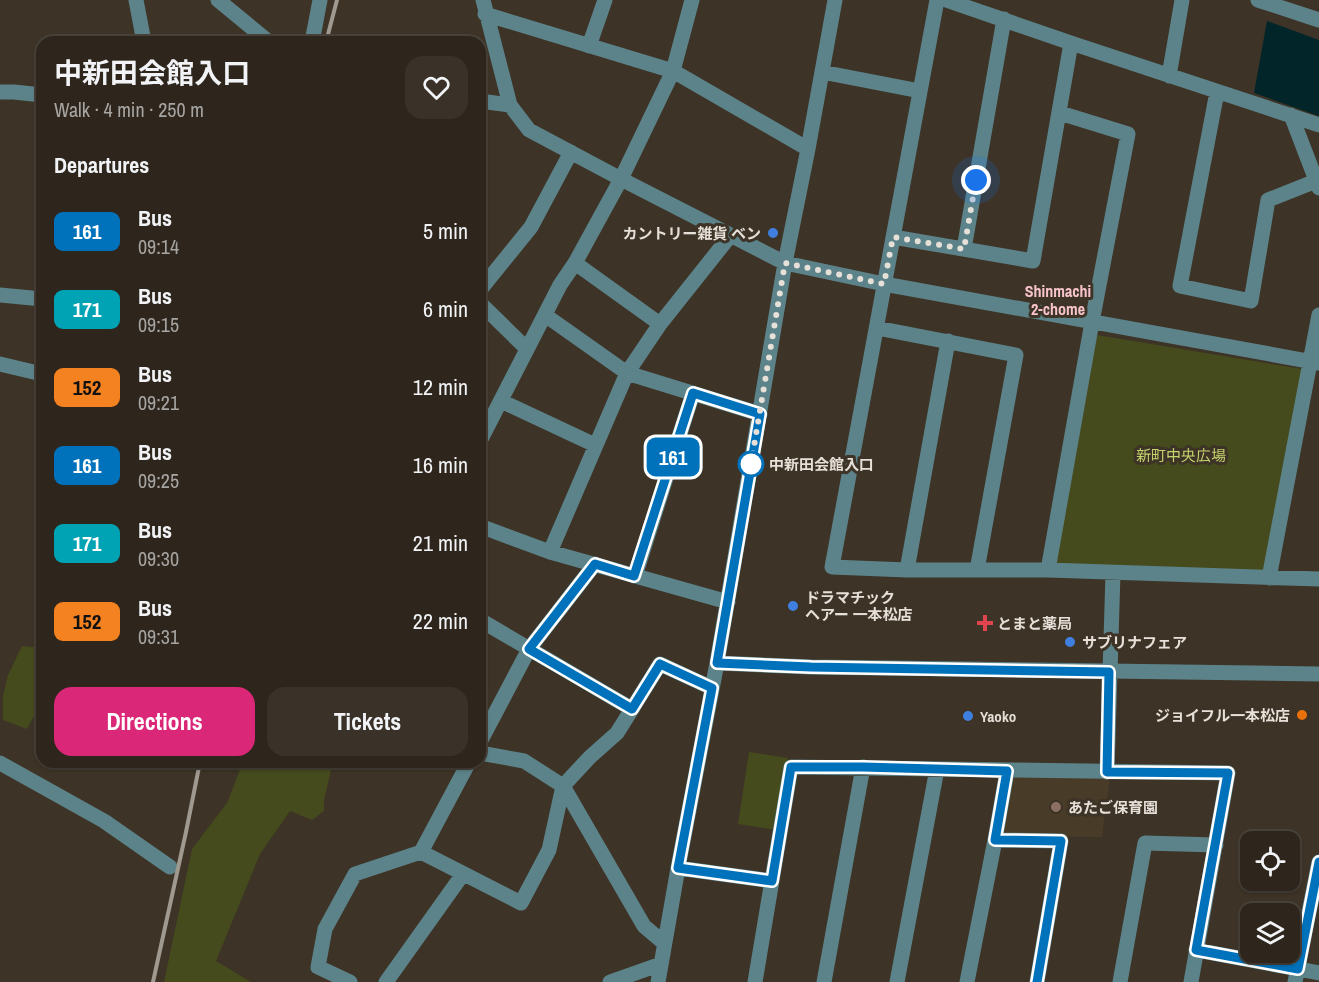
<!DOCTYPE html>
<html lang="en">
<head>
<meta charset="utf-8">
<style>
	:root { --surface:#2e261c; --page:#3a3229; --text:#f1f3f6; --muted:#a7a5a3; --line:#49433b; --accent:#db2777 }
	body { margin:0; font-family:"Archivo Narrow","Noto Sans JP",sans-serif; background:var(--page); color:var(--text); height:100vh; display:flex; flex-direction:column; font-size:22px; white-space:nowrap }
	* { box-sizing:border-box; margin:0 }
	p { font-size:20px; color:var(--muted) }
	.icon { flex:none; width:33px; height:33px; fill:none; stroke:currentColor; stroke-width:2; stroke-linecap:round; stroke-linejoin:round }
	.map { position:relative; flex:1; overflow:hidden }
	.panel { position:absolute; left:36px; top:36px; width:450px; height:732px; display:flex; flex-direction:column; background:var(--surface); border-radius:18px; box-shadow:0 2px 4px #0004,0 0 0 2px var(--line) }
	.panel>* { flex:none }
	.badge { padding:0 12px; border-radius:9px; font-size:21px; line-height:39px }
	.controls { position:absolute; left:1240px; top:831px; display:grid; gap:12px }
	.controls a { display:grid; place-items:center; width:60px; height:60px; border-radius:12px; background:var(--surface); box-shadow:0 2px 4px #0004,0 0 0 2px var(--line); font-size:30px }
	.you { position:absolute; width:30px; height:30px; margin:-15px; border:4px solid #fff; border-radius:50%; background:#1a73e8; box-shadow:0 0 0 9px #1a73e833 }
	.map>.badge { position:absolute; translate:-50% -50%; box-shadow:0 0 0 3px #fff }
	h2 { padding:0 18px; font-size:22px; line-height:54px }
	.round { display:grid; place-items:center; flex:none; width:63px; height:63px; border-radius:18px; background:var(--page) }
	.head { display:flex; align-items:center; justify-content:space-between; height:102px; padding:0 18px }
	h1 { font-size:28px; font-weight:700; line-height:45px }
	.primary-button { display:flex; gap:12px; margin-top:auto; padding:12px 18px }
	.primary-button a { flex:1; height:69px; border-radius:18px; background:var(--accent); color:#fff; font-size:24px; font-weight:700; line-height:69px; text-align:center }
	.primary-button a+a { background:var(--page); color:var(--text) }
	ul { padding:0; list-style:none }
	li { display:flex; align-items:center; gap:18px; height:78px; padding:0 18px }
	li div { flex:1 }
	li b { display:block; font-size:22px }
	li em { font-style:normal }
	li .badge { min-width:66px; font-weight:700; text-align:center }
	.map>svg:first-child { display:block }
</style>
</head>
<body>
<div class="map">
<svg width="1319" height="982" viewBox="0 0 1319 982">
	<rect width="100%" height="100%" fill="#3d3326"/>
	<path fill="#483c28" d="M1012,776l98,3 -8,58 -101,-1z"/>
	<path fill="#454b1d" d="M1097,335l205,34 -37,202 -210,-6z
		M22,646l20,2v72l-8,-4 -7,13 -24,-9v-24l5,-21z
		M749,752l39,6 -12,72 -38,-6z
		M243,762h91l-2,4 -8,34v11l-12,9 -22,-9 -30,43 -44,107 35,21h-87l28,-133 35,-46z"/>
	<path fill="#022529" d="M1267,21l52,19v76l-65,-23z"/>
	<g fill="none" stroke-linecap="round" stroke-linejoin="round">
		<path stroke="#5c8389" stroke-width="15" d="M136,0l8,42
			M218,0l51,42
			M483,0l27,105 19,25 92,49 164,84 99,21 435,79
			M937,0l-105,567 75,3h141l271,9
			M946,0l125,43 248,82
			M1258,0l61,20
			M485,14l188,57 135,78
			M312,42l8,-42
			M589,46l16,-46
			M822,72l98,19
			M1169,76l13,-76
			M0,92h14l28,3
			M1217,92l-37,194 71,15 17,-101 48,-19
			M480,101l30,4
			M1291,115l28,73
			M893,237l140,24 38,-218
			M964,249l40,-230
			M575,263l85,61
			M480,290l51,-63 40,-75
			M0,295l42,4
			M480,303l47,46
			M545,315l82,58 133,41
			M877,328l139,27 -39,215
			M0,364l42,10
			M501,401l94,44
			M480,441l80,-156 15,-22 46,-84 52,-108 19,-71
			M480,526l70,26 178,50
			M550,552l77,-179 33,-49 70,-88
			M907,570l41,-229
			M1048,570l44,-248 36,-188 -68,-21
			M635,576l58,-183
			M1269,578l50,-263
			M480,620l152,89
			M717,663l94,4 508,7
			M480,742l49,-93 66,-85
			M480,753l44,8 39,25 81,140 20,17
			M0,763l104,58 66,46
			M1107,772l6,-199
			M995,840l66,1 -24,141
			M421,852l100,51 28,-53 14,-64 27,-29 27,-24 43,-69 52,24
			M678,868l94,13
			M1196,950l123,23
			M350,982l-32,-15 7,-38 30,-55 66,-22 48,-90
			M386,982l77,-108
			M610,982l51,-18
			M658,982l20,-114 39,-205 68,-400 23,-114 27,-149
			M755,982l36,-215 437,6 -37,209
			M824,982l39,-215
			M897,982l40,-213
			M967,982l28,-142 12,-69
			M1120,982l25,-139 71,2
			M1295,982l24,-120"/>
		<path stroke="#a0998f" stroke-width="4" d="M326,42l11,-42
			M153,982l33,-150 14,-70"/>
	</g>
	<g fill="none" stroke-linecap="round" stroke-linejoin="round">
		<g stroke="#fff" stroke-width="14">
			<path id="line" d="M1037,982l24,-141 -66,-1 12,-69 -144,-4h-72l-19,114 -94,-13 34,-180 -52,-24 -28,45 -103,-60 66,-85 39,12 59,-183 67,21 -43,249 94,4 298,5 -2,100 121,1 -32,177 102,19 21,-107"/>
		</g>
		<use href="#line" stroke="#0072bc" stroke-width="9"/>
		<path stroke="#e6e0d8" stroke-width="6" stroke-dasharray="0 10.8" d="M751,464l34,-201 99,21 9,-47 71,12 12,-69"/>
	</g>
	<g fill="#3f7fe0" stroke="#3d3326" stroke-width="2">
		<circle cx="773" cy="233" r="6"/>
		<circle cx="793" cy="606" r="6"/>
		<circle cx="1070" cy="642" r="6"/>
		<circle cx="968" cy="716" r="6"/>
	</g>
	<circle fill="#fff" stroke="#0072bc" stroke-width="3" cx="751" cy="464" r="12"/>
	<path fill="#e0444e" stroke="#3d3326" stroke-width="2" d="M982 614h6v6h6v6h-6v6h-6v-6h-6v-6h6z"/>
	<circle fill="#e8710a" stroke="#3d3326" stroke-width="2" cx="1302" cy="715" r="6"/>
	<circle fill="#8d6e63" stroke="#3d3326" stroke-width="2" cx="1056" cy="807" r="6"/>
	<g text-anchor="middle" dominant-baseline="central" stroke-width="6" stroke-linejoin="round" paint-order="stroke">
		<g font-size="15" font-weight="bold" fill="#e6e0d8" stroke="#3d3326" text-anchor="start">
			<text x="761" y="233" text-anchor="end">カントリー雑貨 ベン</text>
			<text x="805" y="597">ドラマチック<tspan x="805" dy="17">ヘアー 一本松店</tspan></text>
			<text x="997" y="623">とまと薬局</text>
			<text x="1082" y="642">サブリナフェア</text>
			<text x="1290" y="715" text-anchor="end">ジョイフル一本松店</text>
			<text x="980" y="716">Yaoko</text>
			<text x="1068" y="807">あたご保育園</text>
		</g>
		<g font-size="15" fill="#c4d36c" stroke="#3d3326">
			<text x="1181" y="455">新町中央広場</text>
		</g>
		<g font-size="15" font-weight="bold" fill="#e6e0d8" stroke="#3d3326" text-anchor="start">
			<text x="769" y="464">中新田会館入口</text>
		</g>
		<g font-size="16" font-weight="bold" fill="#f9c5cd" stroke="#3d3326">
			<text x="1058" y="291">Shinmachi<tspan x="1058" dy="18">2-chome</tspan></text>
		</g>
	</g>
</svg>
<div class="controls">
<a><svg class="icon" aria-label="locate" viewBox="0 0 24 24"><circle cx="12" cy="12" r="6"/><path d="M12 2v4M12 18v4M2 12h4M18 12h4"/></svg></a>
<a><svg class="icon" aria-label="layers" viewBox="0 0 24 24"><path d="M12 4l9 5-9 5-9-5zM3 14l9 5 9-5"/></svg></a>
</div>
<div class="you" style="left:976px;top:180px"></div>
<b class="badge" style="left:673px;top:457px;background:#0072bc;color:#fff">161</b>
<section class="panel">
<div class="head"><div><h1>中新田会館入口</h1><p>Walk · 4 min · 250 m</p></div><a class="round"><svg class="icon" aria-label="heart" viewBox="0 0 24 24"><path d="M12 20l-8-8c-3-5 5-10 8-4 3-6 11-1 8 4z"/></svg></a></div>
<h2>Departures</h2>
<ul>
<li><span class="badge" style="background:#0072bc;color:#fff">161</span><div><b>Bus</b><p>09:14</p></div><em>5 min</em></li>
<li><span class="badge" style="background:#00a3b4;color:#fff">171</span><div><b>Bus</b><p>09:15</p></div><em>6 min</em></li>
<li><span class="badge" style="background:#f58220;color:#111">152</span><div><b>Bus</b><p>09:21</p></div><em>12 min</em></li>
<li><span class="badge" style="background:#0072bc;color:#fff">161</span><div><b>Bus</b><p>09:25</p></div><em>16 min</em></li>
<li><span class="badge" style="background:#00a3b4;color:#fff">171</span><div><b>Bus</b><p>09:30</p></div><em>21 min</em></li>
<li><span class="badge" style="background:#f58220;color:#111">152</span><div><b>Bus</b><p>09:31</p></div><em>22 min</em></li>
</ul>
<div class="primary-button"><a>Directions</a><a>Tickets</a></div>
</section>
</div>
</body>
</html>
